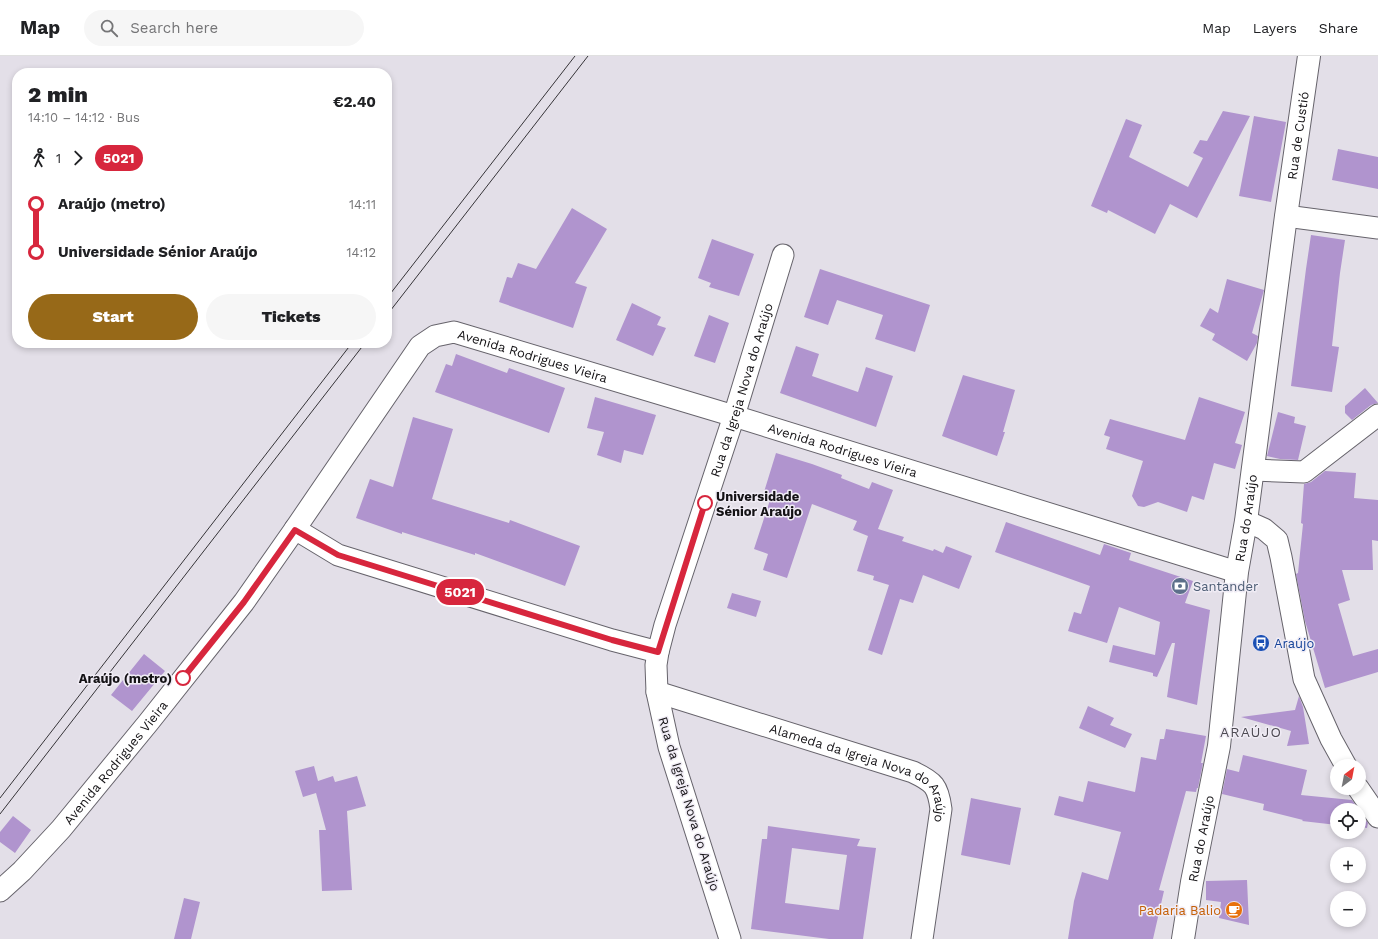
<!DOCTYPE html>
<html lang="en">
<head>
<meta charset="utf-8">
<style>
	:root { --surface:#fff; --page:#f6f6f6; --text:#202124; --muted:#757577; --line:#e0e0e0; --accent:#976918 }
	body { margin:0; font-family:"Work Sans",sans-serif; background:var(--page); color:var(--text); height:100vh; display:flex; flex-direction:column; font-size:15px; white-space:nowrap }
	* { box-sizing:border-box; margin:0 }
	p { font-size:13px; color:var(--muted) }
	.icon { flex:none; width:22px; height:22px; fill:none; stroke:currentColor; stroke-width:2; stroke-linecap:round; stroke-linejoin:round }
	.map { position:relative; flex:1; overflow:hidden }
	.side { position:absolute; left:12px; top:12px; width:380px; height:280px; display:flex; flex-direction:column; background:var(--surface); border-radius:16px; box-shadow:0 2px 6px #0003 }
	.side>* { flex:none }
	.badge { padding:0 8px; border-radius:13px; font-size:14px; line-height:26px }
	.needle { width:26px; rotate:32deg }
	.fabs { position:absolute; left:1330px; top:703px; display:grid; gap:8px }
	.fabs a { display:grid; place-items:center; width:36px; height:36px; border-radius:50%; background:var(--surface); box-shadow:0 2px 6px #0003; font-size:20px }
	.map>.badge { position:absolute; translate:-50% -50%; box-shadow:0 0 0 2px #fff }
	.legs { display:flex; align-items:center; gap:6px; height:44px; padding:0 16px; font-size:13px }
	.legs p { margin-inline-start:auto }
	.summary { display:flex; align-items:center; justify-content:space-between; height:68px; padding:0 16px }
	h1 { font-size:22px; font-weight:800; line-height:30px }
	.primary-button { display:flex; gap:8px; margin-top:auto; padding:8px 16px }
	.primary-button a { flex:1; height:46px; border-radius:24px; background:var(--accent); color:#fff; font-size:16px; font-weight:800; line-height:46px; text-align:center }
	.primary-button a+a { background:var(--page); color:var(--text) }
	ul { padding:0 16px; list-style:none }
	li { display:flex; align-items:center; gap:14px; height:48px; font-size:15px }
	li i { display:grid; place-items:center; width:6px; height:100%; margin:0 5px; background:currentColor }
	li i::after { content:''; width:10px; height:10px; margin:-5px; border:3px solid; border-radius:50%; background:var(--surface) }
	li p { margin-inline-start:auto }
	li:first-child i { background:linear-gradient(#0000 50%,currentColor 0) }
	li:last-child i { background:linear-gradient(currentColor 50%,#0000 0) }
	header { display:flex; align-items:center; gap:24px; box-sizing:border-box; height:56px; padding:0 20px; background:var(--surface); border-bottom:1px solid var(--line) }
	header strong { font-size:19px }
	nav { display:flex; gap:22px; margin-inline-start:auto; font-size:14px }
	.search { width:280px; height:36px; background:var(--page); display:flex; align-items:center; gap:10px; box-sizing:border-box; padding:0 14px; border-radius:22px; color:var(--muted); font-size:15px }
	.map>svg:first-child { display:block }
</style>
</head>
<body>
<header>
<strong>Map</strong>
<div class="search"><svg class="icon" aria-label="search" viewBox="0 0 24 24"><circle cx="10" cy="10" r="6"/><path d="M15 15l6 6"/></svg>Search here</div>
<nav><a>Map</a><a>Layers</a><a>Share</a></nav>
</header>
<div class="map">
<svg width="1378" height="883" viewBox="0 0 1378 883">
	<rect width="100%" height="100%" fill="#e3dfe8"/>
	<path fill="#b094ce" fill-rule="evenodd" d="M1223,55l27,5 -53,102 -27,-14 -15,30 -47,-24 -1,3 -16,-7 35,-87 16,6 -13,32 59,30 15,-29 -10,-5 7,-13 7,1z
		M1254,60l32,6 -15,80 -32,-6z
		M1338,93l40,8v32l-46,-9z
		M572,152l35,21 -32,54 12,4 -14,41 -74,-26 8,-25 5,1 6,-15 18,6z
		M1311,179l34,5 -5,33 -8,73 7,1 -7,45 -41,-6 15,-117z
		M712,183l42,15 -15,42 -30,-9 2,-4 -13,-5z
		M820,213l110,36 -15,47 -40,-13 8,-24 -46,-15 -9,25 -24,-8z
		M1227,223l37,11 -12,43 6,3 -1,7 -10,18 -35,-21 3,-6 -15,-8 10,-18 8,5z
		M632,247l29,14 -4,8 9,3 -13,28 -37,-16z
		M709,259l20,8 -14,40 -21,-7z
		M796,290l23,8 -7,22 46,16 8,-25 27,9 -17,51 -96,-34z
		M456,298l51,19 2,-5 56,20 -16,45 -114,-41 11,-28 6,2z
		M963,319l52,15 -12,42h2l-8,24 -55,-20z
		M1365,332l13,15 -7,2 -19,15 -7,-7v-7z
		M595,341l61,18 -13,40 -19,-5 -3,13 -24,-8 7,-23 -17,-4z
		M1199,341l46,15 -10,31 7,2 -7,24 -21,-6 -10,37 -12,-4 -5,16 -29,-10 -14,5 -6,-1 -6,-10 11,-35 -37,-12 4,-12 -6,-2 6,-16 75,21z
		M1278,356l17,5 -1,6 12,3 -8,34 -18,-1 -13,-3z
		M413,361l40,12 -21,70 77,24 1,-3 70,26 -15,40 -90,-33v2l-73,-23v2l-46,-16 14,-39 23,8z
		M776,397l36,11 30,11 -1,3 28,11 3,-7 21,8 -15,39 26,8 -2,4 31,10 1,-2 9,4 3,-7 26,10 -13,33 -36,-14 -10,28 -13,-4 -18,56 -14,-5 21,-65 -16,-5 1,-4 -17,-5 11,-35 -15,-6 4,-9 -45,-17 -25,74 -24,-8 5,-16 -14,-5 18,-55 -8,-2z
		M1325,415l31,2 -2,25 24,2v41l-6,-1 1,30h-31l8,30 -12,4 15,52 25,-7v23l-53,16 -20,-67 -9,-47 2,-1 5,-49 -2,-1 3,-39 7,-2z
		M1006,466l94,33 4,-11 27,9 -2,7 64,21 -8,22 25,7 -13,95 -30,-8 8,-54h-3l-15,34 -4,-1v-3l-44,-11 4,-17 42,10 5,-33 -41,-15 -12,36 -39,-12 6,-19 7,2 9,-28 -95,-34z
		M732,537l29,8 -5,16 -29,-9z
		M144,598l21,17 -33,40 -21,-16z
		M1299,640l4,11 6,37 -22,2 4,-15 -50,-14 54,-7z
		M1088,650l26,12 -4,7 22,9 -7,14 -46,-20z
		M1166,673l40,7 -5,27h2l-5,25h-1l-1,4 -10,-1 -27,99 5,1 -11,48h-85l6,-38 8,-29 26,8 13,-48 -67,-17 5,-19 24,6 5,-21 47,11 6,-35 15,3 4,-21h4z
		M1243,699l64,15 -6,25 51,5 7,10h-22v15l-35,-4 1,-1 -40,-10 1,-6 -42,-10 5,-25 12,3z
		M314,710l4,15 15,-5 2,6 22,-6 9,30 -19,5 5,79 -30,1 -3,-61h7l-10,-37 -13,4 -8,-26z
		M971,742l50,10 -11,57 -49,-10z
		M1359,755l9,12 -1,5 -8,-1z
		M13,760l18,14 -16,23 -15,-11v-10z
		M768,770l92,13 -3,7 19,2 -13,91h-34l-78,-10 11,-90h5zM792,792l55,7 -8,55 -54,-7z
		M1247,824l2,45 -30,-7 2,-16 -15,-2v-19z
		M184,842l16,4 -9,37h-17z"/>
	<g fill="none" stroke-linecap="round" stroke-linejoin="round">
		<g stroke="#66636b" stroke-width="23">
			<g id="street">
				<path d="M1286,160l92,12"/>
				<path d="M1253,414l51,2 74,-57"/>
				<path d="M1246,465l18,8 13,11 4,17 23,122 27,60 15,27"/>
				<path d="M295,473l43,26 274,85 46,12"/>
				<path id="s1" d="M657,636l256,80c21,10 25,14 28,37l-19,130"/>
				<path d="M1358,732l20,29"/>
				<path id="s2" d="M0,835l22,-20 39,-42 87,-106 96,-121 51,-73 125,-183 15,-10 19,-4 280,84 503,156"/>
				<path id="s3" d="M730,883l-61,-192 -12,-55 -1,-27 2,-13 7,-27 69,-209 49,-161"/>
			</g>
		</g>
		<g stroke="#66636b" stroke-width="24">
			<g id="secondary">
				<path id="s4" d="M1183,883l9,-57 27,-136 18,-174 9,-51 40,-305 23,-160"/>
			</g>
		</g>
		<use href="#street" stroke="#fff" stroke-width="21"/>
		<use href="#secondary" stroke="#fff" stroke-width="22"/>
		<path stroke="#363438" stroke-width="1" d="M387,242l188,-242
			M387,259l201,-259
			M0,742l352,-455
			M0,758l365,-471"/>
	</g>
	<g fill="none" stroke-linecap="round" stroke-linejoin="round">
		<g stroke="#fff" stroke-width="9">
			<path id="line-1" d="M183,622l61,-76 51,-72 43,25 274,85 46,12 47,-149"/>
		</g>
		<use href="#line-1" stroke="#d7263d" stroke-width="6"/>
	</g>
	<defs>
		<g id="bank-disc" transform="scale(0.9)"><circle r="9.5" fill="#5c6f8a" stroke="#f0ecf5"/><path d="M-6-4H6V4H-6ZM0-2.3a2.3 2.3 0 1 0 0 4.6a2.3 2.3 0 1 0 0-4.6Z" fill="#fff"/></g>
		<g id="bus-disc" transform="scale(0.9)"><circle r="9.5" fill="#1a4fb4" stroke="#f0ecf5"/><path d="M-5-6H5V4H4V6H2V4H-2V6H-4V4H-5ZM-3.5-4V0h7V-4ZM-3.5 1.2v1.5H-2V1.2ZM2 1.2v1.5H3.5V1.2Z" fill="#fff"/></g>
		<g id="cafe-disc" transform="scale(0.9)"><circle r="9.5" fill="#e8710a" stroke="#f0ecf5"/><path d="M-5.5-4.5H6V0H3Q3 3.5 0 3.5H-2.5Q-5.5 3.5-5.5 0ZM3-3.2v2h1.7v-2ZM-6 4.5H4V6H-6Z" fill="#fff"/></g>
	</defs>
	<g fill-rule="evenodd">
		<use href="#bank-disc" x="1180" y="530"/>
		<use href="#bus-disc" x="1261" y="587"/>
		<use href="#cafe-disc" x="1234" y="854"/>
	</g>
	<g fill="#fff" stroke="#d7263d" stroke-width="2">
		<circle cx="705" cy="447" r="7"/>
		<circle cx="183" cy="622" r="7"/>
	</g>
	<g text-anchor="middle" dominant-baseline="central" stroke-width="3" stroke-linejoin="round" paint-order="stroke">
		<g font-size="13" fill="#141215" stroke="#f0ecf5">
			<text stroke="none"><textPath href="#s4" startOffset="812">Rua de Custió</textPath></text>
			<text stroke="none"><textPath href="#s2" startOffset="809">Avenida Rodrigues Vieira</textPath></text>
			<text stroke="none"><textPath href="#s3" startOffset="573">Rua da Igreja Nova do Araújo</textPath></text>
			<text stroke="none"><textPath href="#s2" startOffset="1133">Avenida Rodrigues Vieira</textPath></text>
			<text stroke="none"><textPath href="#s4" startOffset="426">Rua do Araújo</textPath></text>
			<text stroke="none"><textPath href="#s2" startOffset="173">Avenida Rodrigues Vieira</textPath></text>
			<text stroke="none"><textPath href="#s1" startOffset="225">Alameda da Igreja Nova do Araújo</textPath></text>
			<text transform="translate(689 748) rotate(73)">Rua da Igreja Nova do Araújo</text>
			<text stroke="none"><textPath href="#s4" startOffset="102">Rua do Araújo</textPath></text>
		</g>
		<g font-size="13" font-weight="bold" fill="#141215" stroke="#f0ecf5" text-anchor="start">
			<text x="716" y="440">Universidade<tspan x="716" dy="15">Sénior Araújo</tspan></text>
			<text x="172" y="622" text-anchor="end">Araújo (metro)</text>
		</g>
		<g font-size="13" fill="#4e5e75" stroke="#f0ecf5" text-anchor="start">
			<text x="1193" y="530">Santander</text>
		</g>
		<g font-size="13" fill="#164399" stroke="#f0ecf5" text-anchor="start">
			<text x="1274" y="587">Araújo</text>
		</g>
		<g font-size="13" fill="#c56008" stroke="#f0ecf5" text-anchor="end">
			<text x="1221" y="854">Padaria Balio</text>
		</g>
		<g font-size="14" letter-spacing="1" fill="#4e4b53" stroke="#f0ecf5">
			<text x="1251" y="676">ARAÚJO</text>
		</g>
	</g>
</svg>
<div class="fabs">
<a><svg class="needle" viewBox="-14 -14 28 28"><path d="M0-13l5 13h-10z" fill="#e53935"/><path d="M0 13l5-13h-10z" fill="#757577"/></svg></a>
<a><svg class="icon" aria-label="locate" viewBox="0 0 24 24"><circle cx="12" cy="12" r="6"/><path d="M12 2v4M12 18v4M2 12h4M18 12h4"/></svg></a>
<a>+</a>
<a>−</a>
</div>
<b class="badge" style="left:460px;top:536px;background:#d7263d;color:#fff">5021</b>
<section class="side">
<div class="summary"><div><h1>2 min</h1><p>14:10 – 14:12 · Bus</p></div><b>€2.40</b></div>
<div class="legs"><svg class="icon" aria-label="walk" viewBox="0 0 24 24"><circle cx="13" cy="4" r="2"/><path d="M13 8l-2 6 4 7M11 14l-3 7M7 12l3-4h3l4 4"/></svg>1<svg class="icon" aria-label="forward" viewBox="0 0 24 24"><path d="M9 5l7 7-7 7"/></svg><b class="badge" style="background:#d7263d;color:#fff">5021</b></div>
<ul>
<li><i style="color:#d7263d"></i><b>Araújo (metro)</b><p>14:11</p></li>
<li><i style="color:#d7263d"></i><b>Universidade Sénior Araújo</b><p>14:12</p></li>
</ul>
<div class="primary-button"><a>Start</a><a>Tickets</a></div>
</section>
</div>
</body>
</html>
